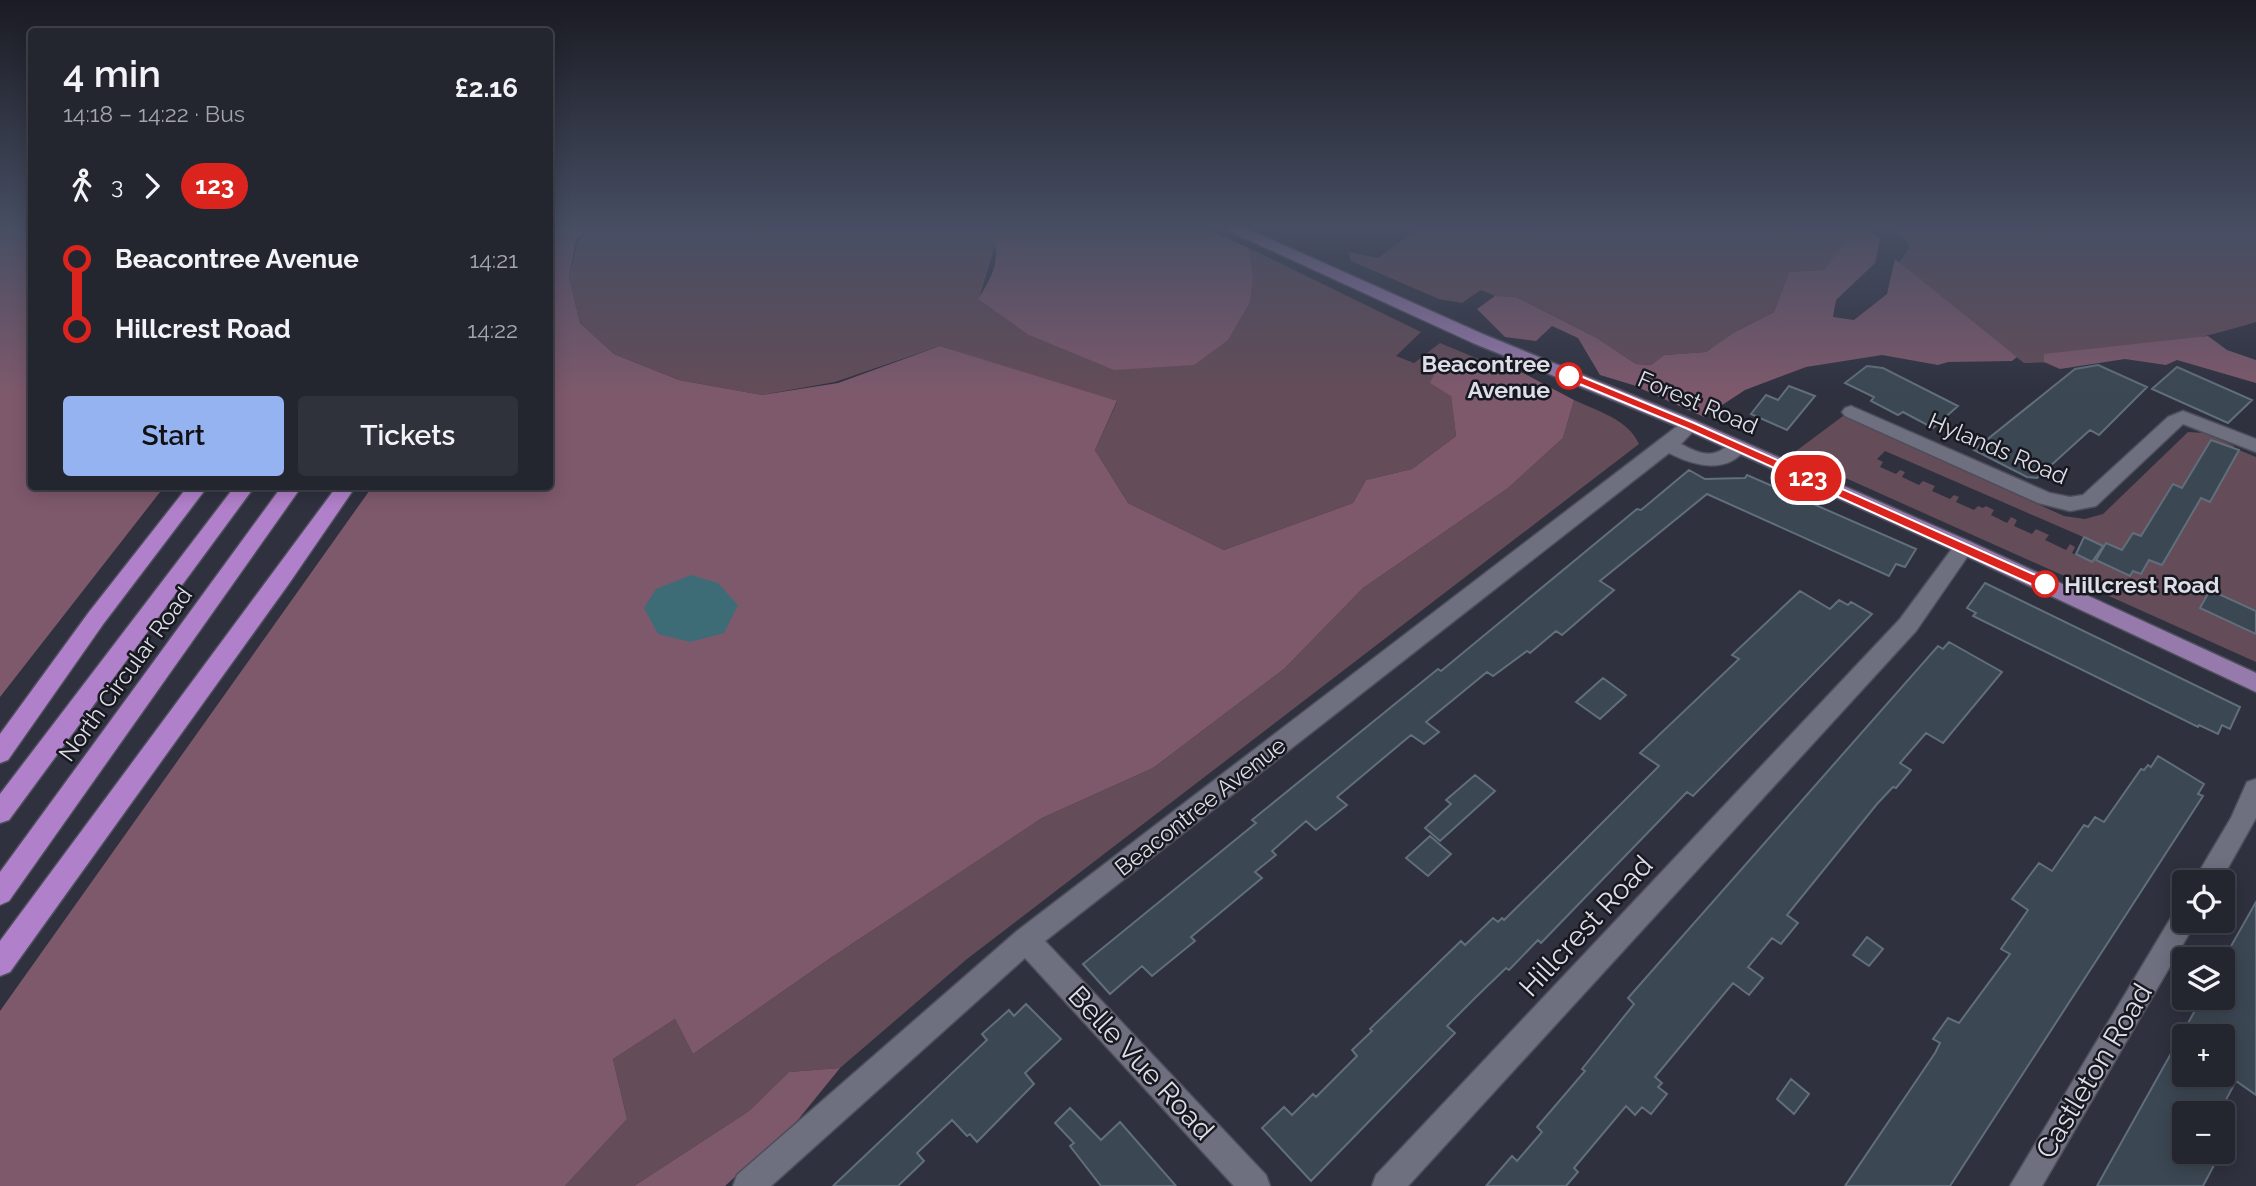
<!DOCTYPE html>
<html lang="en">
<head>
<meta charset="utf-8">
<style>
	:root { --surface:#23252f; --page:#2f313b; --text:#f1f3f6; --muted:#a3a5aa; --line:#40424b; --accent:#95b2f1 }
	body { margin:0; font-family:Raleway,sans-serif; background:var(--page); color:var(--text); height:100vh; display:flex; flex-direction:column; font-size:26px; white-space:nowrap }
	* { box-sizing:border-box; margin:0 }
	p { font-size:23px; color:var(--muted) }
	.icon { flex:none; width:38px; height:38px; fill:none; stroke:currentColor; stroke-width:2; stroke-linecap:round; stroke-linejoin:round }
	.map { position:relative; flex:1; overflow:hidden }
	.sheet { position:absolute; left:28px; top:28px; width:525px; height:462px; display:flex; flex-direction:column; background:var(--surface); border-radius:7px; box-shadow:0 4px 18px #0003,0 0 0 2px var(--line) }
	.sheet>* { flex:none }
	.badge { padding:0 14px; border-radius:23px; font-size:24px; line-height:46px }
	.buttons { position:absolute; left:2172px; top:870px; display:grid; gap:14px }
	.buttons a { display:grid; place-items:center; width:63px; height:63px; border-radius:7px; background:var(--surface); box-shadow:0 4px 18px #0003,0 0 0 2px var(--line); font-size:35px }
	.map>.badge { position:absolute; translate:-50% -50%; box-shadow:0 0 0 4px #fff }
	.legs { display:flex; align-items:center; gap:10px; height:77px; padding:0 35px; font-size:23px }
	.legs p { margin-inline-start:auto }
	.summary { display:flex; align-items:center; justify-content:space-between; height:119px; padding:0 35px }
	h1 { font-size:38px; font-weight:600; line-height:52px }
	.primary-button { display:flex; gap:14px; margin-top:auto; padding:14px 35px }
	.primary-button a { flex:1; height:80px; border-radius:7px; background:var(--accent); color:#111; font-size:28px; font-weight:600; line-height:80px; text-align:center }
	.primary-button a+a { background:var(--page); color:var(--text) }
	ul { padding:0 35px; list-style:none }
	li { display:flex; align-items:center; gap:24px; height:70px; font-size:26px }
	li i { display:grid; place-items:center; width:10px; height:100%; margin:0 9px; background:currentColor }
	li i::after { content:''; width:18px; height:18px; margin:-9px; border:5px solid; border-radius:50%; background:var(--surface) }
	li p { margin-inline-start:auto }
	li:first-child i { background:linear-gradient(#0000 50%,currentColor 0) }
	li:last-child i { background:linear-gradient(currentColor 50%,#0000 0) }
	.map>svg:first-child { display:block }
</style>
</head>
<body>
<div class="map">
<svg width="2256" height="1186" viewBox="0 0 2256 1186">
	<rect width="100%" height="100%" fill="#2f313f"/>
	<path fill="#644c58" d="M590,227h400l6,15 -17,57 48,35 226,-58 -4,-28 172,84 -25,24 18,7 26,-20 41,17 -43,6 13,29 5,41 -44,33 -46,11 -13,23 -129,47 -96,-47 -33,-53 22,-48 -177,-56 -105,36 -73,13 -83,-15 -65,-26 -34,-31 -11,-46 9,-36z
		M1420,227h418l11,10 -25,33 -35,2 -15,40 -41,21 -27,19 -42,3 -13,10 -15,-1 -39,-26 -81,-41 -21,-1 -14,-6 -19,13 -23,-4 -88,-38 -3,-9 30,6z
		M1890,227h366v95c-74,22 -155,40 -232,41l-125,-100 10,-15 -3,-7z
		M1574,400c23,11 54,19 65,44l-672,515 -127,109 -51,4 -40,39 -115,75h-69l62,-67 -14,-60 62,-40 18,35 139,-97 210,-139 111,-50 131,-99 79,-81 145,-100 55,-50z
		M1843,416l221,100 21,3 18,-5 85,-82 17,1 29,13 -1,2 -22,-9 -29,49 -10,-3 -31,51 -8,-3 -11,17 -16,-7 -2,3 -219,-95 -8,8 6,3 -3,5 16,7 4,-4 5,2 -3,5 17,8 4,-4 12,5 -3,5 18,8 4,-4 5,2 -3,5 18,8 4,-4 5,2 3,-2 8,4 -3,5 16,8 4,-6 6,3 -3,6 18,8 4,-5 13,6 -4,5 21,10 4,-6 5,3 -3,6 19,9 5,-6c12,6 21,14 33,20l20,-16 13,5 39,-67 9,3 29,-51 17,7v205l-464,-208z"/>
	<path fill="#7e596c" d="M0,227h31l1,259 132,1 -164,210z
		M550,227h38l-12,13 -7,37 11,46 34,31 65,26 83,15 76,-12 102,-37 177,55 -22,49 33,53 96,47 129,-47 13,-23 46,-11 44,-33 -5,-40 -21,-13 8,-17 43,-6 42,13 51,27 -11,38 -55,50 -145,100 -79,81 -131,99 -111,50 -210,139 -139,97 -18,-35 -62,40 14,60 -62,67h-565v-175l372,-524 178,-1z
		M990,227h211l48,21 4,28 -3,26 -22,38 -34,25 -80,5 -87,-36 -49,-35c17,-27 24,-41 12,-72z
		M1838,227h26l16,12 -5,24 -39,37 -3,17 21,3 33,-26 8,-35 122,98 -5,4 -64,1 -10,3 -56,-10 -76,12 -61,23 -41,27 -71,-32 -33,-10 -22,-37 -26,-12 -16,15 -31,-4 -28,-28 18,-13 21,1 81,41 39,26 15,1 13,-10 42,-3 27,-19 41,-21 15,-40 35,-2 24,-33z
		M2208,336l19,14 29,10v23l-79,-23 -11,5 -41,-6 -65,10 -16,-7v-8z
		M840,1068l-43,53 -72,65h-91l115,-75 40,-39z"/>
	<path fill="#3d6c77" d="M691,575l27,8 20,22 -14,28 -34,9 -32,-8 -14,-26 12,-19z"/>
	<path fill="#3b4753" stroke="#616e7b" stroke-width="2" fill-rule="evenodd" d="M2098,365l49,22 -48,48 -9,-5 -53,48 -10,-1 -53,-27 101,-81z
		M1867,366l16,2 75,38 -25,22 -30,-16 -5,3 -27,-14 3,-4 -29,-14z
		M2177,367l75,33 -24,23 -76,-34z
		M1789,386l26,10 -28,34 -36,-16 15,-19 12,5z
		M2211,440l28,10 -29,52 -9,-4 -39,67 -13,-5 -8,14 -8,-3 -3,5 -34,-16 10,-17 16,7 11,-17 8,3 32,-52 9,4z
		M1689,470l16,9 40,-1 2,-3 169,74 -11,18 -9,-3 -7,12 -182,-82 -107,87 14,9 -52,45 -6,-4 -26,22 -3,-2 -34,25 -6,-4 -61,50 13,10 -15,12 -13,-9 -74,62 10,8 -31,25 -10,-9 -34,30 4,4 -21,17 7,6 -71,59 4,4 -43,35 -10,-10 -32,28 -27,-30 173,-141 -4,-3 186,-151 3,2 196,-162 4,1z
		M2084,537l19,9 -11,16 -16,-8z
		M1985,583l255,124 -10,22 -8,-4 -4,9 -19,-9 -1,2 -225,-111 3,-3 -9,-5z
		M2210,590l46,21v23l-56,-26z
		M1800,591l30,18 9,-9 9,5 3,-3 21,12 -179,182 -6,-4 -146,151 -3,-3 -29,30 -3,-2 -29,28 -30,30 8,7 -144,148 -49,-53 22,-21 8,8 21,-21 3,3 41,-41 -5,-6 20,-19 -2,-2 91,-88 4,4 28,-27 5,4 4,-4 2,2 57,-56 98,-98 -19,-13 99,-94 -7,-4z
		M1949,642l53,30 -59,71 -17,-10 -26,30 11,7 -15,18 -3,-1 -16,17 -90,111 11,8 -17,21 -9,-6 -24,29 15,11 -14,17 -16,-12 -78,94 7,6 -4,4 9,7 -16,20 -9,-7 -7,8 -9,-9 -52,62 4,4 -12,14h-80l26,-30 5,5 25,-29 -5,-5 48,-56 -3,-2 52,-65 -6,-6 310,-352 5,3z
		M1603,678l23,17 -26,24 -24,-17z
		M2158,756l46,28 -6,10 5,2 -253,390h-105l90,-133 5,-10 -7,-4 15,-21 11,5 51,-69 -9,-5 27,-39 -16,-11 27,-36 13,8 32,-46 4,2 7,-10 9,5 37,-53 3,1 4,-5 3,2z
		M1475,775l20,16 -55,50 -15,-13 26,-24 -5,-4z
		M1430,836l21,18 -23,22 -22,-18z
		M2256,902v193l-20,-14 -17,32h-35v39h37l-18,34h-106l105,-188h20v-36zM2184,1036h38v38h-38z
		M1867,937l16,12 -14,17 -16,-11z
		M1026,1004l35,35 -36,34 9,11 -57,58 -7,-8 -3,2 -15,-16 -35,33 7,8 -26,25h-65l154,-146 -5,-6 27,-24 5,6z
		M1791,1079l18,15 -15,20 -17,-15z
		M1070,1108l31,32 19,-18 56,64h-75l-31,-40 4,-3 -19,-20z"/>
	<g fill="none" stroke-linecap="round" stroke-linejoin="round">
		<g stroke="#4e4f5c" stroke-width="3">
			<path id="street" d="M1851,406l199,87 20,4 13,-2 85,-78 15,-6 73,28v13l-73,-28 -87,82 -26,5 -32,-8 -193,-87 -3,-4 3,-4z
				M1690,419l9,6 -18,19c13,7 28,15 42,5 6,-3 8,-6 15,-8l7,2 2,4c-19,28 -53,19 -78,6l-624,488 221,234 4,11h-36l-209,-228 -254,228h-38l4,-11 280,-244 667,-510z
				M1964,540l7,2 3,5 -58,84 -508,555h-36l4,-11 524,-556 57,-77z
				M2256,779v39l-36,64h-27l38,-64 16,-36z
				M2184,907v13h12l-3,7 -151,259h-32l165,-275z"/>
		</g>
		<g stroke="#4e4f5c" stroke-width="3">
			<path id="primary" d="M1225,227h18l242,108 211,86 275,121 285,131v19l-299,-140 -273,-123 -211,-86 -246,-113z"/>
		</g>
		<g stroke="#4e4f5c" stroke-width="3">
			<path id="highway" d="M188,486h20l-104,137 -96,137 -8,3v-29l89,-122z
				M235,486h20l-246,334 -9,3v-29z
				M282,486h20l-293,415 -9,4v-33z
				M337,486h19l-68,99 -278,387 -10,4v-35z"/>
		</g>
		<use href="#street" fill="#6e7080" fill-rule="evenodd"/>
		<use href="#primary" fill="#967aac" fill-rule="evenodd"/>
		<use href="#highway" fill="#b180ca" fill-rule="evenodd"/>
	</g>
	<linearGradient id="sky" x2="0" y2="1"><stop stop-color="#1a1b23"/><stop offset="0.58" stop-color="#474e63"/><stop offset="1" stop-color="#474e63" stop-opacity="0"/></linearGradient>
	<rect width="2256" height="393" fill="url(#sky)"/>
	<path fill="#dc241f" stroke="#fff" stroke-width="2" d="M1565,373h8l121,50 355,158 2,3 -2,4h-9l-354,-160 -121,-50z"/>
	<g fill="#fff" stroke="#dc241f" stroke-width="3.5">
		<circle cx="1569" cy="376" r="12"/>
		<circle cx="2045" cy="584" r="12"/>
	</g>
	<g text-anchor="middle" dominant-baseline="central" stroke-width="5" stroke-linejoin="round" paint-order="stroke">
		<g font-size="23" font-weight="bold" fill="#dddee8" stroke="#181920" text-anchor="end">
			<text x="1550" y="363">Beacontree<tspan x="1550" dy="26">Avenue</tspan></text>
			<text x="2064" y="584" text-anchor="start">Hillcrest Road</text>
		</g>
		<g font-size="23" fill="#dddee8" stroke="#181920">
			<text transform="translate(1698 402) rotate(23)">Forest Road</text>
			<text transform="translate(1998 448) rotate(23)">Hylands Road</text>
			<text transform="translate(125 674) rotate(-54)">North Circular Road</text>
			<text transform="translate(1200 806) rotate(-38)">Beacontree Avenue</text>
		</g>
		<g font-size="28" fill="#dddee8" stroke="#181920">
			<text transform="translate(1586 926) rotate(-47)">Hillcrest Road</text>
			<text transform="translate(1141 1063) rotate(47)">Belle Vue Road</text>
			<text transform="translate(2094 1071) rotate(-59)">Castleton Road</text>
		</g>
	</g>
</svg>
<div class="buttons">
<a><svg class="icon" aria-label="locate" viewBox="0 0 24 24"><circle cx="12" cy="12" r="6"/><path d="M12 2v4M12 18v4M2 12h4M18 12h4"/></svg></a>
<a><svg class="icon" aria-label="layers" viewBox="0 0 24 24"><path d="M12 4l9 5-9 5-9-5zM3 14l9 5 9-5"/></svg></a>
<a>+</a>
<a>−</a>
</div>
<b class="badge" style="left:1808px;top:478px;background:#dc241f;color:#fff">123</b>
<section class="sheet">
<div class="summary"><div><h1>4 min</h1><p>14:18 – 14:22 · Bus</p></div><b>£2.16</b></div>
<div class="legs"><svg class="icon" aria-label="walk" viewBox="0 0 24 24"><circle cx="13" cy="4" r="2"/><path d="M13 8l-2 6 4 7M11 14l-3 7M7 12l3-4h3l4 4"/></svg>3<svg class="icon" aria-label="forward" viewBox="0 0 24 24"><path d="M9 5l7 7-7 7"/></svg><b class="badge" style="background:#dc241f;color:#fff">123</b></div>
<ul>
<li><i style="color:#dc241f"></i><b>Beacontree Avenue</b><p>14:21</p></li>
<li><i style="color:#dc241f"></i><b>Hillcrest Road</b><p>14:22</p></li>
</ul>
<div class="primary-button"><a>Start</a><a>Tickets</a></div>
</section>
</div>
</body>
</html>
